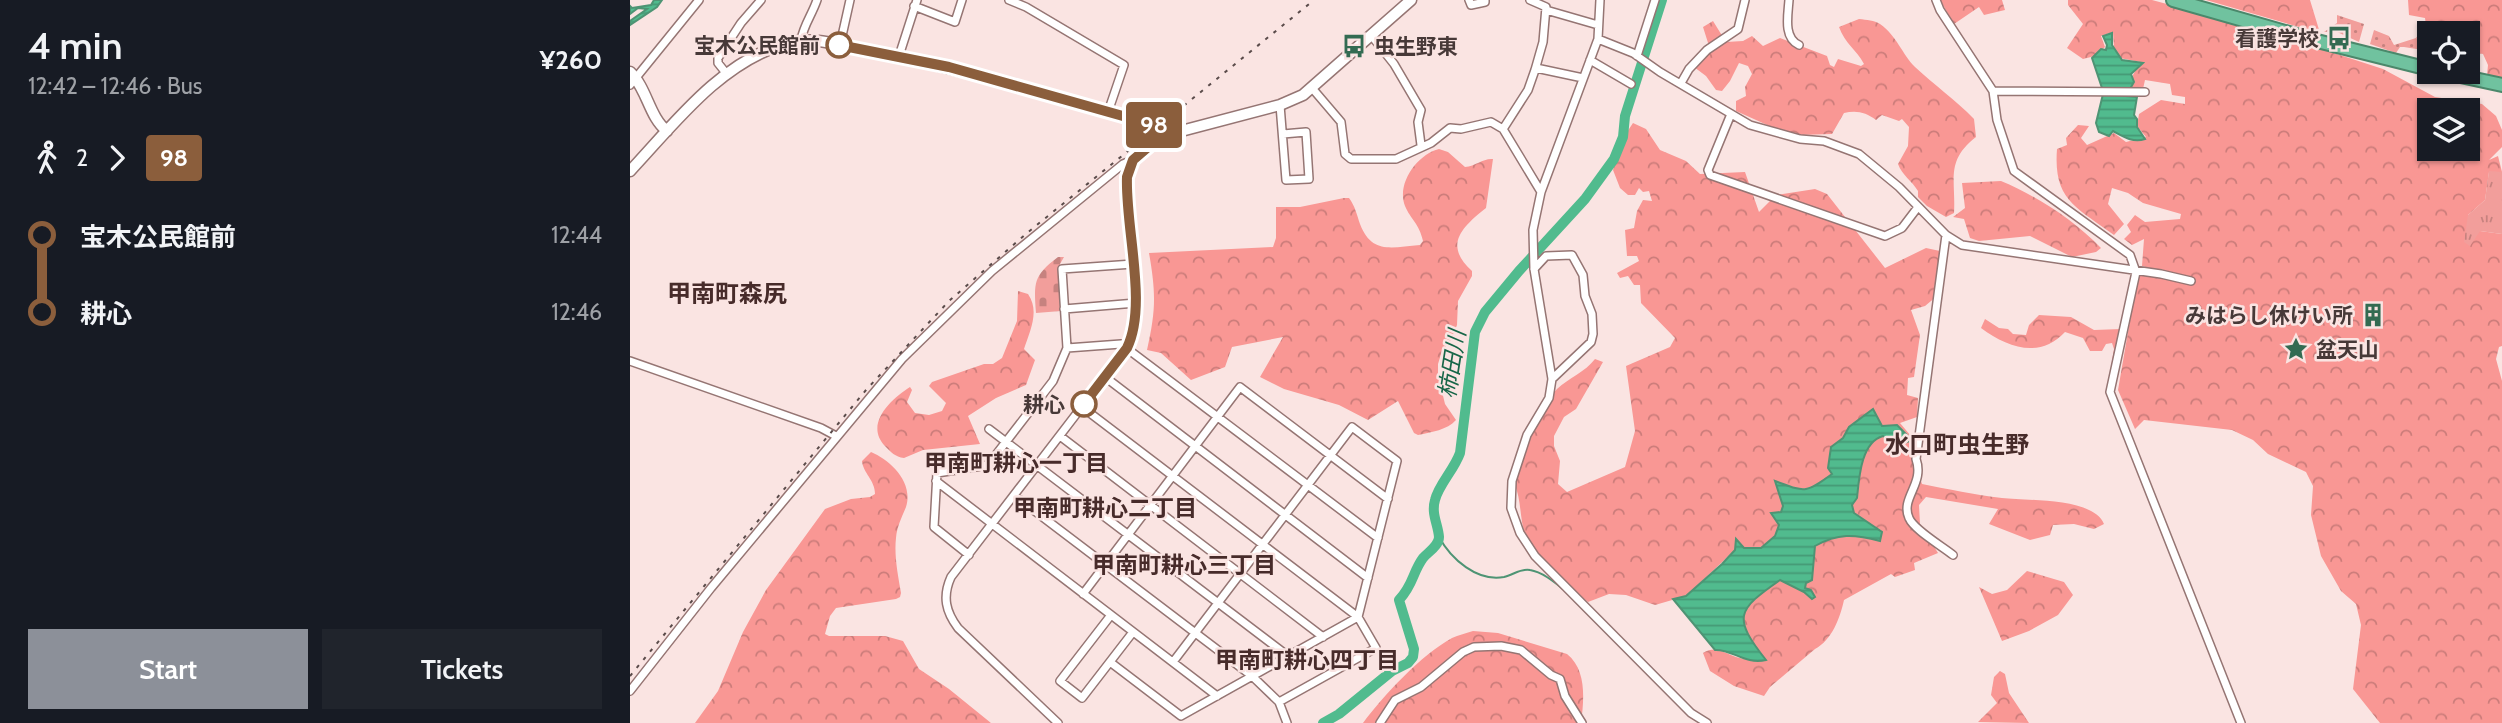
<!DOCTYPE html>
<html lang="en">
<head>
<meta charset="utf-8">
<style>
	:root { --surface:#171b24; --page:#20242c; --text:#f1f3f6; --muted:#9ea1a6; --accent:#8c9099 }
	body { margin:0; font-family:Cabin,"Noto Sans JP",sans-serif; background:var(--page); color:var(--text); height:100vh; display:flex; flex-direction:column; font-size:26px; white-space:nowrap }
	* { box-sizing:border-box; margin:0 }
	p { font-size:23px; color:var(--muted) }
	.icon { flex:none; width:38px; height:38px; fill:none; stroke:currentColor; stroke-width:2; stroke-linecap:round; stroke-linejoin:round }
	.map { position:relative; flex:1; overflow:hidden }
	.sheet { display:flex; flex-direction:column; background:var(--surface); width:630px }
	.sheet>* { flex:none }
	.badge { padding:0 14px; border-radius:5px; font-size:24px; line-height:46px }
	.buttons { position:absolute; left:1787px; top:21px; display:grid; gap:14px }
	.buttons a { display:grid; place-items:center; width:63px; height:63px; border-radius:0px; background:var(--surface); box-shadow:0 2px 5px #0004; font-size:35px }
	.map>.badge { position:absolute; translate:-50% -50%; box-shadow:0 0 0 4px #fff }
	.legs { display:flex; align-items:center; gap:10px; height:77px; padding:0 28px; font-size:23px }
	.legs p { margin-inline-start:auto }
	.summary { display:flex; align-items:center; justify-content:space-between; height:119px; padding:0 28px }
	h1 { font-size:38px; font-weight:600; line-height:52px }
	.primary-button { display:flex; gap:14px; margin-top:auto; padding:14px 28px }
	.primary-button a { flex:1; height:80px; border-radius:0px; background:var(--accent); color:#fff; font-size:28px; font-weight:600; line-height:80px; text-align:center }
	.primary-button a+a { background:var(--page); color:var(--text) }
	ul { padding:0 28px; list-style:none }
	li { display:flex; align-items:center; gap:24px; height:77px; font-size:26px }
	li i { display:grid; place-items:center; width:10px; height:100%; margin:0 9px; background:currentColor }
	li i::after { content:''; width:18px; height:18px; margin:-9px; border:5px solid; border-radius:50%; background:var(--surface) }
	li p { margin-inline-start:auto }
	li:first-child i { background:linear-gradient(#0000 50%,currentColor 0) }
	li:last-child i { background:linear-gradient(currentColor 50%,#0000 0) }
	main { display:flex; flex:1; min-height:0 }
	.map>svg:first-child { display:block }
</style>
</head>
<body>
<main>
<section class="sheet">
<div class="summary"><div><h1>4 min</h1><p>12:42 – 12:46 · Bus</p></div><b>¥260</b></div>
<div class="legs"><svg class="icon" aria-label="walk" viewBox="0 0 24 24"><circle cx="13" cy="4" r="2"/><path d="M13 8l-2 6 4 7M11 14l-3 7M7 12l3-4h3l4 4"/></svg>2<svg class="icon" aria-label="forward" viewBox="0 0 24 24"><path d="M9 5l7 7-7 7"/></svg><b class="badge" style="background:#8b5e3c;color:#fff">98</b></div>
<ul>
<li><i style="color:#8b5e3c"></i><b>宝木公民館前</b><p>12:44</p></li>
<li><i style="color:#8b5e3c"></i><b>耕心</b><p>12:46</p></li>
</ul>
<div class="primary-button"><a>Start</a><a>Tickets</a></div>
</section>
<div class="map">
<svg width="1872" height="723" viewBox="0 0 1872 723">
	<defs>
		<pattern id="grass-dots" width="8" height="8" patternUnits="userSpaceOnUse" patternTransform="scale(1.75)"><rect width="8" height="8" fill="#f29e9b"/><path d="M2 2h.1M6 6h.1" fill="none" stroke="#c6827f" stroke-width="1.8" stroke-linecap="round"/></pattern>
		<pattern id="forest-crowns" width="20" height="18" patternUnits="userSpaceOnUse" patternTransform="scale(1.75)"><rect width="20" height="18" fill="#f99794"/><path d="M2 6a3 3 0 1 1 6 0M12 15a3 3 0 1 1 6 0" fill="none" stroke="#cb7c7a"/></pattern>
		<pattern id="cemetery-stones" width="16" height="16" patternUnits="userSpaceOnUse" patternTransform="scale(1.75)"><rect width="16" height="16" fill="#f29e9b"/><path d="M2 7V4a2 2 0 0 1 4 0v3zM10 15v-3a2 2 0 0 1 4 0v3z" fill="#c6827f"/></pattern>
		<pattern id="park-tufts" width="24" height="20" patternUnits="userSpaceOnUse" patternTransform="scale(1.75)"><rect width="24" height="20" fill="#f29e9b"/><path d="M3 7l-1-3M5 7V3M7 7l1-3M15 17l-1-3M17 17v-4M19 17l1-3" fill="none" stroke="#c6827f"/></pattern>
		<pattern id="water-rules" width="6" height="5" patternUnits="userSpaceOnUse" patternTransform="scale(1.75)"><rect width="6" height="5" fill="#51bb8e"/><path d="M0 2.5h6" fill="none" stroke="#459975"/></pattern>
	</defs>
	<rect width="100%" height="100%" fill="#fae4e2"/>
	<path fill="url(#grass-dots)" d="M1707,15l27,9 -5,18 -24,-11 -11,1 13,-9z
		M1744,30l15,6 5,9 22,-7 10,6 -2,2 5,1v4l-25,-4h-4l-4,6 -26,-9z"/>
	<path fill="url(#forest-crowns)" fill-rule="evenodd" d="M1310,0h62l3,10 -21,5 -5,-8 -25,17z
		M1438,0h84l108,29 123,40 52,28 47,7 14,12 6,14v17l-13,13 9,-4 4,16h-13l-4,28 -17,15 12,16 22,3v112l-3,1 -3,12 6,22v342h-122l-27,-34 8,-64 -5,-21 -15,-13 -20,-35 -10,-41 2,-29 -7,-14 -38,-18 -15,-14 -21,-10 -88,-10 -9,9 -17,-39 20,-116 25,3v-5l-21,-6 2,-27 -12,6 -8,-6 7,-7 -4,-7 8,-10 10,7 35,-3 1,-5 -38,-11 -15,-10 -16,-5 -4,16 16,20 -10,11c-37,-28 -61,-34 -57,-86l10,-4 -1,-7 12,-13 11,1 -8,12 6,7 27,-12 12,9 20,-5 -9,-11 2,-12 22,-14 24,4v-7l-13,-2 -2,-11 -25,-4 -2,9 -11,-2 1,-12 7,-13 -20,-4 -6,-11 -1,-15 -12,4 4,11 -10,9 -12,3 -16,-11 16,-24 -15,-19zM1799,110h39v39h-39z
		M1576,0h104l10,33z
		M1778,0h94v78l-15,-3 1,-10 -5,-11 -13,-2 -2,2v-21h-39v12l-13,-7 10,-13 -1,-7 -16,-3z
		M1229,19c8,1 15,1 21,5 17,12 22,30 35,43 19,18 41,33 59,52l2,18c-31,24 -20,43 -22,76l-8,4 -19,-11 -9,-9v-6c-6,-10 -16,-16 -20,-27l10,-18 1,-19 -7,-8 -3,2 -17,-6 -6,5c-10,-8 -20,-10 -32,-7l-12,21 -33,1 -16,-3 -47,-21v-10l10,-5 -1,-9 7,-13 -4,-8 -9,-3 -9,18 -8,10 -6,-1 -10,-14 -12,-9 15,-21 -6,-19 10,-6 13,21 17,-1 9,-5 11,10 17,-8 47,18 3,9 4,2 4,-8 23,7 3,-2c-8,-15 -19,-20 -25,-37z
		M1003,123l13,6 14,21 26,11 14,13 45,-2 14,40 17,-17 39,-6 12,5 58,74 41,-20 14,3 -3,45 -12,10 -14,4 9,25 -6,42 -6,1 -1,17 11,3 -1,19 -17,6 16,19 -1,20 7,22c26,5 53,11 80,14 25,3 91,-1 102,26l-10,5 -20,-5 -21,1 -3,10 -20,5 -41,-16 9,-15 -72,-12 -7,8 1,19 18,29 -24,10 1,7 -20,7 -4,-3 -47,26c-4,18 -12,40 -29,49l-45,38 -6,9 -30,-10 -24,-15 -7,-18c14,-8 20,0 33,4 8,3 20,2 29,2 -35,-43 -27,-48 15,-79l24,12 8,6 -1,-8 -6,-2 1,-5 6,-4 3,-33 16,-9 51,-5 -28,-19 -2,-8 5,-7c2,-20 4,-56 26,-62l16,9 12,-5 -14,-15 -15,1 -9,-16 -24,17 -6,11 -12,9 -3,21 4,6c-28,20 -25,17 -57,8l8,24 -2,6 -9,1 7,12 -4,11 -14,12h-17l-8,-8 -1,10 -49,46 -31,9 -29,-10 -17,-1 -21,8c-18,-15 -53,-43 -62,-65 -7,-18 -4,-37 -12,-54 9,-28 22,-73 43,-94 12,-11 28,-17 38,-30l8,3 -27,47 -12,8 -10,19v10l6,15 -2,23 9,8 58,-25 10,-36 -9,-65 44,-19 5,-9 -34,-35 -1,-18h-6l-6,-9 -8,2 -3,-5 22,-12 -2,-5h-10l-2,-26 9,-2 3,-17 6,-11 9,1 -3,-10 -6,1 -4,-4 -4,7h-7l-8,-7 -7,-18 12,-35z
		M809,149l9,3 17,15c11,-1 18,-9 28,-8l-7,49c-24,19 -43,37 -14,63v5l-14,25 -1,24 -6,15 -9,11 -4,13v11l7,29 11,16c-9,10 -24,12 -38,15l-4,-2 -16,-32 -30,19 -29,-15 -55,-16 -24,-12 23,-40 -51,10 -7,20 -34,13 -30,-27 -14,-3c9,-40 9,-57 2,-97l124,-6 3,-9v-31h24l44,-9h5c6,8 8,17 11,26 12,31 32,23 60,21l3,-4c-4,-18 -12,-21 -18,-35 -9,-23 13,-52 34,-57z
		M1371,181c36,15 73,39 100,67l-5,4 -24,5 -42,-21 -51,5 -9,-3 -6,-19 -11,-2 12,-9 -3,-25z
		M388,291l10,3c12,17 2,37 -4,55l11,11 -9,25 -30,13 -28,18 12,28 -57,6 -19,8c-9,-1 -13,-6 -19,-12 -21,-22 6,-47 25,-59l2,3 -5,12 8,11 14,2 13,-4 4,-8 -17,-17 3,-4 52,-18h9l9,-6 15,-37z
		M1409,315l32,2 23,13 27,-1 -6,52 -5,-8 4,-24 -2,-6 -6,1 -4,7h-12l-7,-13 -18,-6c-25,27 -57,16 -84,-4l4,-9 14,9 9,1 5,5 13,1 3,-10z
		M241,452c19,8 43,30 35,55 -4,10 -9,19 -10,31 -2,18 2,37 5,55l-1,4 -4,2 -60,9 -6,8 -5,18 4,2h56l18,5 16,28 30,20 42,34h-296l23,-32 25,-59 23,-42 59,-81 26,-10 19,-2 5,-3c0,-14 -12,-21 -13,-33z
		M1397,571l37,11 9,13 -15,20 -29,16 -27,10 -23,-54 13,7 15,-4z
		M843,631l25,2 69,21c20,16 17,46 14,69h-218c21,-28 58,-68 89,-85 6,-3 15,-5 21,-7z
		M1370,671l5,3 4,19 20,30 -51,-1 19,-19 -6,-8 3,-18z"/>
	<path fill="url(#cemetery-stones)" d="M428,257h6l-4,7 1,47 -25,2c-2,-31 -3,-37 22,-56z"/>
	<path fill="url(#park-tufts)" d="M1859,171l13,1v62l-22,-3 -10,15 -6,-4 4,-27 17,-15z"/>
	<path fill="url(#water-rules)" stroke="#4e9474" stroke-width="2" d="M24,0h8l-5,7 -27,18v-4l17,-12 -9,-1 -8,6v-8l2,2 19,-3z
		M1482,33v12l10,15 21,3 -12,11 3,8 -4,7 -28,-1 -10,-30 9,-9 5,1 1,-5 -4,-9z
		M1473,94l34,3 -3,18 3,4v8l8,12c-12,4 -21,-2 -32,-8l-4,5 -10,-4 -3,-9z
		M1243,409l9,17 15,-1 15,15 -13,5 -16,-9c-22,6 -24,42 -26,62l-5,7 2,8 28,19 -2,9c-26,-7 -42,-8 -65,5l-3,34 -6,3 -1,5 6,2 4,7 -3,2 -8,-7 -24,-12c-43,30 -48,37 -14,80 -21,5 -34,-11 -51,-10l-42,-51 13,-3 36,-32 13,-14 1,-11 8,9h17l14,-12 4,-11 -8,-12 10,-1 2,-6 -8,-25c30,11 30,13 57,-7l-4,-6 3,-21 12,-9 6,-11z"/>
	<g fill="none" stroke-linecap="round" stroke-linejoin="round">
		<path stroke="#4e9474" stroke-width="2" d="M809,537c12,22 38,45 65,40 9,-2 17,-9 26,-7 12,2 23,11 33,19
			M944,600l100,100"/>
		<path stroke="#51bb8e" stroke-width="10" d="M693,723l16,-9 53,-43 16,-8 5,-6 1,-8 -15,-49c15,-16 13,-27 24,-42 5,-6 16,-12 16,-21 -1,-13 -8,-23 -4,-37 4,-16 19,-30 25,-47l15,-121 10,-20 34,-41 66,-72 29,-40 9,-22 2,-21 37,-116"/>
		<g stroke="#957573" stroke-width="10">
			<path id="minor" d="M379,0l17,7 98,58 -16,47
				M839,0l2,5 14,-3v-2
				M970,0l-2,39 -57,153 -8,38 1,39 18,110 -3,19 -22,37 -15,46 -1,27 9,25 15,23 156,157 16,10
				M1159,0c-1,15 -6,38 10,45
				M1306,0l4,10 53,81 4,29 17,51 116,84 6,17 -26,120 131,331
				M284,6l41,16 7,-22
				M916,10l52,15
				M741,35l23,29 27,46 -3,12 3,23
				M968,39l35,14 27,19 90,53 50,14 24,2 35,13 40,33 47,48 16,10 199,29 30,7
				M171,40c3,-16 11,-25 16,-40
				M210,45l10,-45
				M269,56l18,-56
				M1007,56l18,-56
				M960,60l41,24
				M906,68l47,10
				M96,73l-8,-10v-5l23,-35 20,-23
				M1051,83l8,-14 18,-19 31,-21 7,-29
				M0,85l69,-85
				M682,88l29,34 4,32 6,5h45l35,-16 19,-15 11,1 30,-7 12,7 38,63
				M1363,91l152,1
				M650,105l6,75 23,-1 -3,-47 -23,2
				M1101,114l-23,56 2,5 175,61 17,-8 16,-21
				M873,129l25,-39 7,-20 8,-28 3,-35 -16,-7
				M1316,235l-30,224c9,25 -16,39 -7,59 5,12 33,28 44,37
				M904,269l12,-13 26,-1 11,20 2,21 7,18 1,20 -2,8 -39,37
				M434,309l72,-6
				M437,348l54,-4 257,194
				M0,361l191,67 15,8
				M475,377l263,201
				M359,429l299,227
				M430,436l263,201
				M306,481l281,215
				M385,496l237,180 27,26 97,-54 -18,-31 -276,-210
				M339,555l-35,-28 3,-54 51,-8 65,-84 14,-33 -5,-79 71,-5
				M453,594l157,-207 148,112
				M481,615l-51,66 22,17 51,-66
				M480,662l71,54 177,-99 39,-156 -45,-34 -179,235
				M0,691l81,-103 191,-229 90,-88 131,-107 10,-4
				M649,702l8,21
				M428,723l-100,-95c-12,-16 -16,-31 -7,-51l176,-229c21,-43 -2,-122 0,-171l6,-17 36,-31
				M750,723l15,-23 26,-13 42,-35 11,-5 27,-1 20,4 30,25 9,4 5,17 17,27"/>
		</g>
		<g stroke="#957573" stroke-width="13">
			<path id="tertiary" d="M0,72c17,16 19,45 37,59
				M0,171c45,-48 88,-106 153,-127 27,-9 56,1 83,6 103,19 202,52 303,79l16,1 95,-25 23,-10 108,-95"/>
		</g>
		<g stroke="#4b886b" stroke-width="16">
			<path id="trunk" d="M1543,0l144,41 112,28
				M1812,72l60,13"/>
		</g>
		<use href="#minor" stroke="#fff" stroke-width="7"/>
		<use href="#tertiary" stroke="#fff" stroke-width="10"/>
		<use href="#trunk" stroke="#70c29f" stroke-width="12"/>
		<path stroke="#5a4b4a" stroke-width="2" stroke-dasharray="3.5 7" stroke-linecap="butt" d="M0,676l236,-286 83,-89 78,-68 287,-233"/>
	</g>
	<g fill="none" stroke-linecap="round" stroke-linejoin="round">
		<g stroke="#fff" stroke-width="16">
			<path id="line-1" d="M209,45l110,22 220,62 -36,31 -6,17c-2,50 21,128 0,171l-43,56"/>
		</g>
		<use href="#line-1" stroke="#8b5e3c" stroke-width="10"/>
	</g>
	<defs>
		<g id="bus-bare" transform="scale(1.89)"><path d="M-5-6H5V4H4V6H2V4H-2V6H-4V4H-5ZM-3.5-4V0h7V-4ZM-3.5 1.2v1.5H-2V1.2ZM2 1.2v1.5H3.5V1.2Z" fill="#336b52" stroke="#fae4e2" stroke-width="2.5" paint-order="stroke"/></g>
		<g id="building-bare" transform="scale(1.89)"><path d="M-4-6H4V6H1V3H-1V6H-4ZM-2.5-4.3h1.7v1.8h-1.7ZM.8-4.3h1.7v1.8H.8ZM-2.5-1h1.7V.8h-1.7ZM.8-1h1.7V.8H.8Z" fill="#336b52" stroke="#fae4e2" stroke-width="2.5" paint-order="stroke"/></g>
		<g id="sight-bare" transform="scale(1.89)"><path d="M0-6L1.8-2.2L6-1.7L2.9 1.2L3.7 5.4L0 3.3L-3.7 5.4L-2.9 1.2L-6-1.7L-1.8-2.2Z" fill="#336b52" stroke="#fae4e2" stroke-width="2.5" paint-order="stroke"/></g>
	</defs>
	<g fill-rule="evenodd">
		<use href="#bus-bare" x="1709" y="38"/>
		<use href="#bus-bare" x="724" y="46"/>
		<use href="#building-bare" x="1743" y="315"/>
		<use href="#sight-bare" x="1666" y="349"/>
	</g>
	<g fill="#fff" stroke="#8b5e3c" stroke-width="3.5">
		<circle cx="209" cy="45" r="12"/>
		<circle cx="454" cy="404" r="12"/>
	</g>
	<g text-anchor="middle" dominant-baseline="central" stroke-width="5" stroke-linejoin="round" paint-order="stroke">
		<g font-size="21" font-weight="bold" fill="#473938" stroke="#fae4e2" text-anchor="end">
			<text x="1689" y="38">看護学校</text>
			<text x="744" y="46" text-anchor="start">虫生野東</text>
			<text x="1723" y="315">みはらし休けい所</text>
			<text x="1686" y="349" text-anchor="start">盆天山</text>
		</g>
		<g font-size="21" font-weight="bold" fill="#473938" stroke="#fae4e2" text-anchor="end">
			<text x="190" y="45">宝木公民館前</text>
			<text x="435" y="404">耕心</text>
		</g>
		<g font-size="23" font-style="italic" fill="#176648" stroke="#fae4e2">
			<text transform="translate(822 364) rotate(-81)">柿田川</text>
		</g>
		<g font-size="23" font-weight="bold" fill="#472b2a" stroke="#fae4e2">
			<text x="386" y="463">甲南町耕心一丁目</text>
			<text x="475" y="508">甲南町耕心二丁目</text>
			<text x="554" y="565">甲南町耕心三丁目</text>
			<text x="677" y="660">甲南町耕心四丁目</text>
		</g>
		<g font-size="24" font-weight="bold" fill="#472b2a" stroke="#fae4e2">
			<text x="97" y="293">甲南町森尻</text>
			<text x="1327" y="444">水口町虫生野</text>
		</g>
	</g>
</svg>
<div class="buttons">
<a><svg class="icon" aria-label="locate" viewBox="0 0 24 24"><circle cx="12" cy="12" r="6"/><path d="M12 2v4M12 18v4M2 12h4M18 12h4"/></svg></a>
<a><svg class="icon" aria-label="layers" viewBox="0 0 24 24"><path d="M12 4l9 5-9 5-9-5zM3 14l9 5 9-5"/></svg></a>
</div>
<b class="badge" style="left:524px;top:125px;background:#8b5e3c;color:#fff">98</b>
</div>
</main>
</body>
</html>
